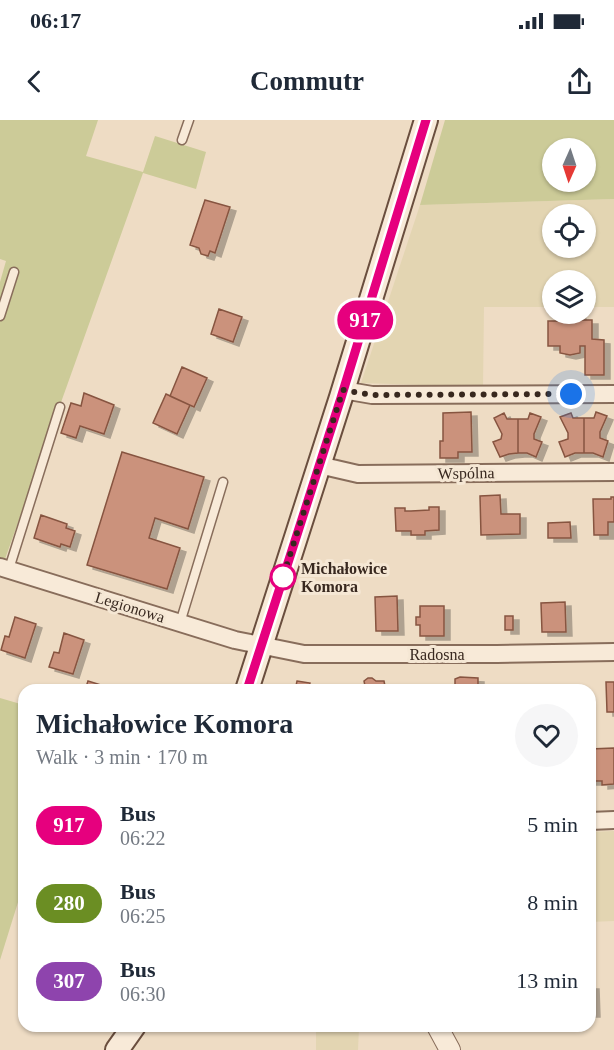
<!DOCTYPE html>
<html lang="en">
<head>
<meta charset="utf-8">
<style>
	:root { --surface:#fff; --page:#f6f6f7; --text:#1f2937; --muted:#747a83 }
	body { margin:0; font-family:"Times New Roman",serif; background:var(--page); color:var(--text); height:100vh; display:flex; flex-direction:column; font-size:22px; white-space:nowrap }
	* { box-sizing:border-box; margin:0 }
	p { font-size:20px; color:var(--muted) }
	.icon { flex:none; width:33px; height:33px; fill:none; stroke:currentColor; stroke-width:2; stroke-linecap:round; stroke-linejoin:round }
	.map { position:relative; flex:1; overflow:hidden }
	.drawer { position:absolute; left:18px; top:564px; width:578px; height:348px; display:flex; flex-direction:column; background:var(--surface); border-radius:18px; box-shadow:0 2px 4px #0004 }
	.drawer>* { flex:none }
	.badge { padding:0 12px; border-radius:20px; font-size:21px; line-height:39px }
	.needle { width:39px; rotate:183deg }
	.tools { position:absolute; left:542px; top:18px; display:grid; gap:12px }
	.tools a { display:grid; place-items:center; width:54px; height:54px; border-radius:50%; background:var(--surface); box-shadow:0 2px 4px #0004; font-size:30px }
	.you { position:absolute; width:30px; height:30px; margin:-15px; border:4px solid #fff; border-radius:50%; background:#1a73e8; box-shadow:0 0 0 9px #1a73e833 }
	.map>.badge { position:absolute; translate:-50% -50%; box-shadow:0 0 0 3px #fff }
	.round { display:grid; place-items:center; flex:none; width:63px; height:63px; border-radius:32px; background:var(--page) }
	.summary { display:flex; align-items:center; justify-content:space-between; height:102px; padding:0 18px }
	h1 { font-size:28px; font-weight:700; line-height:45px }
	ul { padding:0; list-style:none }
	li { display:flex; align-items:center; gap:18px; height:78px; padding:0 18px }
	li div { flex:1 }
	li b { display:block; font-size:22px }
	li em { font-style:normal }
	li .badge { min-width:66px; font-weight:700; text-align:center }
	.status { display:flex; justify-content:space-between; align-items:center; height:42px; padding:0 30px; background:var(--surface); direction:ltr }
	.status svg { height:16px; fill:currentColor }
	header { display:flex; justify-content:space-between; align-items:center; height:78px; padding:0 18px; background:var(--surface); font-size:27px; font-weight:700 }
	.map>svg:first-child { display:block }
</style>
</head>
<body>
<div class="status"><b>06:17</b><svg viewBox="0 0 49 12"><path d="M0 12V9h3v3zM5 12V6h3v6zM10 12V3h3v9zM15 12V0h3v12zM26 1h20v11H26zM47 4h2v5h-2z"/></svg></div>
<header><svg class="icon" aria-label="back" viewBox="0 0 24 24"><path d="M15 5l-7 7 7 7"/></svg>Commutr<svg class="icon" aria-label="share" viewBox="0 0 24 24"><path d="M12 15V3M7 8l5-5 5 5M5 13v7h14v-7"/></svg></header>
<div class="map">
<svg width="614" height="930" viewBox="0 0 614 930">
	<defs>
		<filter id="shadow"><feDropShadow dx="6" dy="4" stdDeviation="0" flood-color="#0004"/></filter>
	</defs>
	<rect width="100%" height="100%" fill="#eedcc4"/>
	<path fill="#e3d5b2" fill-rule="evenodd" d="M614,79v108h-29v-27h-33v27h-68l-1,80 -122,-4 59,-178zM552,94h33v34h-33z
		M614,711v90l-24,1v-90z
		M359,908l-1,22h-42v-21z"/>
	<path fill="#cccb98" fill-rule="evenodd" d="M0,0h98l-12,36 57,16 12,-36 51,16 -10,37 -53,-16 -138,386 -5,-2v-275l6,-21 -6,-2z
		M445,0h169v79l-194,6zM585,28v34h-33v-34z
		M0,578l24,7v178l-24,77z"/>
	<path fill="#cb927b" stroke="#875441" stroke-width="1.5" filter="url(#shadow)" d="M205,80l25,7 -15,46 -5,-2 -2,5 -7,-2 -2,-6 -9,-3z
		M219,189l23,8 -9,25 -22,-8z
		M560,195h20v5h12v19l12,1v35h-19v-29h-5v7l-10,2 -10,-2v-7h-12v-25h11z
		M182,247l25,11 -13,29 -24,-11z
		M84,273l30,12 -10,29 -24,-8 -4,12 -15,-5 10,-30 10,3z
		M166,274l24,11 -13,29 -24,-11z
		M471,292l1,40h-14v6h-18v-17h3v-28z
		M596,292l11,4 -7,16v6l8,3 -5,16 -10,-4h-9v-35h10z
		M504,293l3,6h11v34l-9,1 -9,3 -7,-15 8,-3 1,-5 -8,-16z
		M530,293l11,4 -7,17v5l8,3 -6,15 -9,-4h-9v-34h10z
		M571,293l2,5h11v35h-9l-10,4 -6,-15 9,-3v-6l-8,-16z
		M122,332l82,25 -16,52 -33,-11 -6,20 31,10 -13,41 -80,-24z
		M500,375l1,19h19v20l-39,1 -1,-39z
		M611,377h3v25h-6v13h-14l-1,-36h18z
		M429,387h10v23l-14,1v4h-14v-4h-15l-1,-23h10v3h6l18,-1z
		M41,395l26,9 -1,4 9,3 -5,16 -9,-3 -1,3 -26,-9z
		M570,402l1,16h-23v-15z
		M397,476l1,35h-22l-1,-34z
		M565,482l1,30h-24l-1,-29z
		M420,486h24v30h-24v-11h-4v-8h4z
		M505,496h8v14h-8z
		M15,497l21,7 -11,34 -24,-8 4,-14 4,1z
		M64,513l20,7 -11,34 -24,-7 5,-15 5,1z
		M460,557l18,1v12h-26h3v-11z
		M368,558h4l4,3h8l1,5h15v4h-31l-4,-4 -1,-5z
		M88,561l26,8 -1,1h-28z
		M297,561l13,2 -2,7h-13z
		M606,562h8v30h-7z
		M614,628v36l-12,1v-4h-12v-32z
		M590,865h3l1,28h-4z"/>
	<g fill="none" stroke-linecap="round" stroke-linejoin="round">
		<g stroke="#886d5b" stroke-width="11">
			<path id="service" d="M182,20l7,-20
				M0,196l14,-44
				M9,449l51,-162
				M180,503l43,-141"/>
		</g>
		<g stroke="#886d5b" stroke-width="20">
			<path id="minor" d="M343,270l29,5 242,-1
				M319,345l39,9 256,-2
				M0,447l235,73 69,14h193l117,-2
				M590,701l24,-1"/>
		</g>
		<g stroke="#886d5b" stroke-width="22">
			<path id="tertiary" d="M437,906l13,24"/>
		</g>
		<g stroke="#6a4e3e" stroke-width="26">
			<path id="secondary" d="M247,570l94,-293 85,-277
				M117,930l17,-24"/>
		</g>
		<use href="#service" stroke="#f8ead8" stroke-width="8"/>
		<use href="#minor" stroke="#f8ead8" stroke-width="16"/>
		<use href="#tertiary" stroke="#f8ead8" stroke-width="20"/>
		<use href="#secondary" stroke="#f8ead8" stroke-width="22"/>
	</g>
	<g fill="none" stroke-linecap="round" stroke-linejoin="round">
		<g stroke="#fff" stroke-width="14">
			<path id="line" d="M247,570l94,-292 85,-278"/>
		</g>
		<use href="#line" stroke="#e6007e" stroke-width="9"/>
		<path stroke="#38281f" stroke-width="6" stroke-dasharray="0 10.8" d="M283,457l-3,9 63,-196 29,5 199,-1"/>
	</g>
	<circle fill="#fff" stroke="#e6007e" stroke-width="3" cx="283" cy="457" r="12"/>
	<g text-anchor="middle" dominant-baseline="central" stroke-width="6" stroke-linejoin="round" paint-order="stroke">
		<g font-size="16" fill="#38281f" stroke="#f5e7d4">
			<text transform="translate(466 353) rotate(-1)">Wspólna</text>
			<text transform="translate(130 487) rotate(17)">Legionowa</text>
			<text x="437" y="534">Radosna</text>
		</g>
		<g font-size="16" font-weight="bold" fill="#38281f" stroke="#f5e7d4" text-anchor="start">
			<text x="301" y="448">Michałowice<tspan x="301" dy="18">Komora</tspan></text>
		</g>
	</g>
</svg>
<div class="tools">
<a><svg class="needle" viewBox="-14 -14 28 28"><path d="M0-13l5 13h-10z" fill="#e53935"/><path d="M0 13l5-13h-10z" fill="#747a83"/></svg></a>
<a><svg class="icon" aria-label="locate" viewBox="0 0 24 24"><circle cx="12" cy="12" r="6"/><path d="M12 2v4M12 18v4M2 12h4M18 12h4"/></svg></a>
<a><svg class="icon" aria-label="layers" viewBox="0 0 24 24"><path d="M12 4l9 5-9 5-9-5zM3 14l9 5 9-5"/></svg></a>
</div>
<div class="you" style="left:571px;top:274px"></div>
<b class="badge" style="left:365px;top:200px;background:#e6007e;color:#fff">917</b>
<section class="drawer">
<div class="summary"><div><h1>Michałowice Komora</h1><p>Walk · 3 min · 170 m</p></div><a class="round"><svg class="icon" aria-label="heart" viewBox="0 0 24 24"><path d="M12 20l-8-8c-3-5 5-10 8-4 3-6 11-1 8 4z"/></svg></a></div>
<ul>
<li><span class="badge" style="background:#e6007e;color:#fff">917</span><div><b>Bus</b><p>06:22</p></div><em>5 min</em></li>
<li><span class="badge" style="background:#6b8e23;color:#fff">280</span><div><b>Bus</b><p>06:25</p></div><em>8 min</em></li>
<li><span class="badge" style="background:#8e44ad;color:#fff">307</span><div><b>Bus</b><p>06:30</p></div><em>13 min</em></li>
</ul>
</section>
</div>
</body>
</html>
